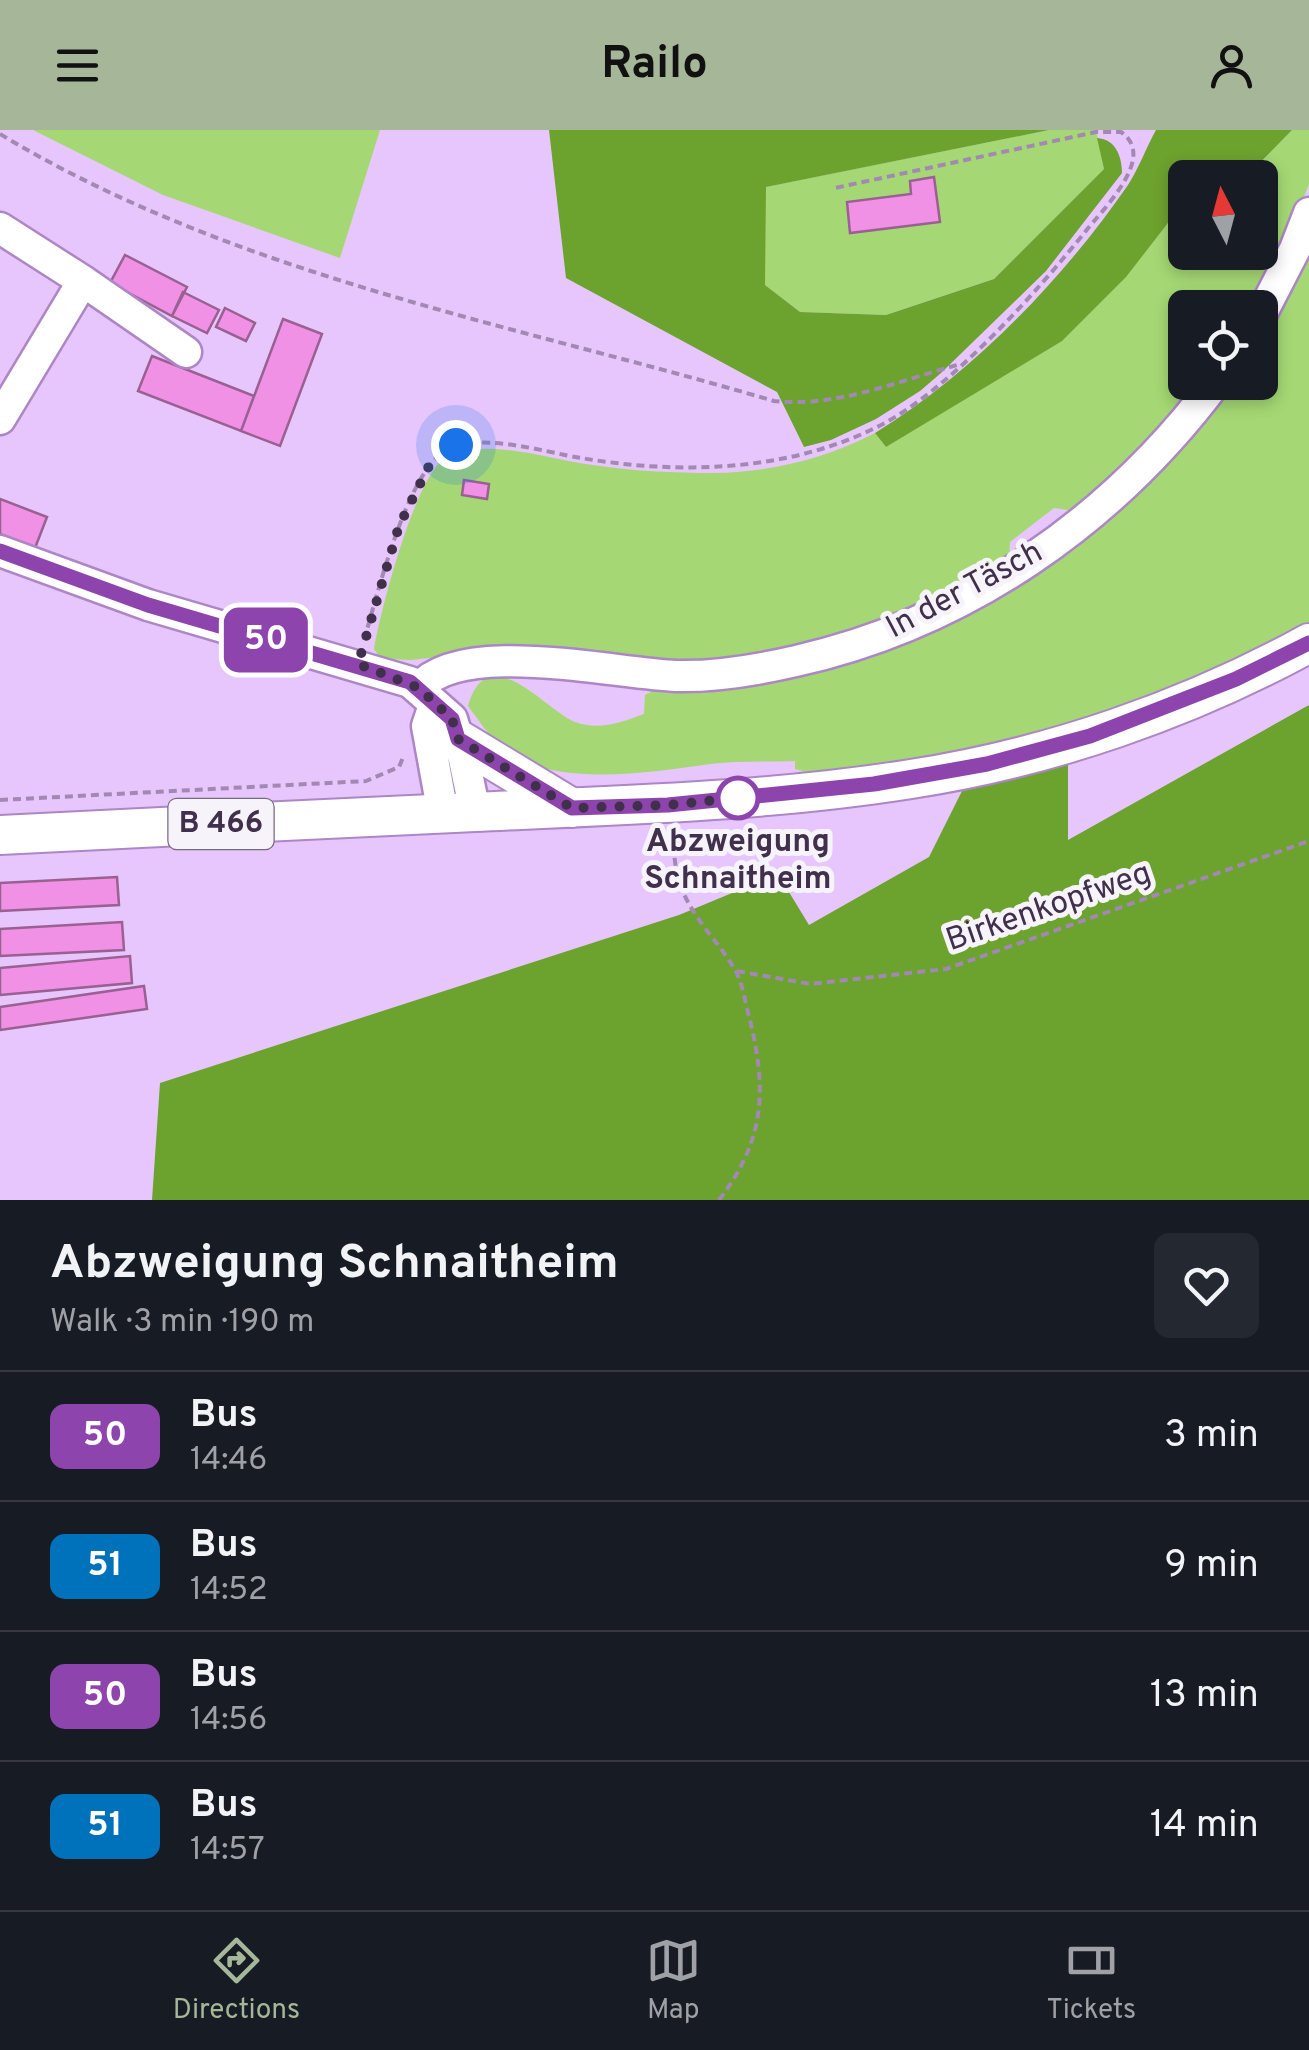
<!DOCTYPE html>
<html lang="en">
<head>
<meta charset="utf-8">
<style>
	:root { --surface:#171b24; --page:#242831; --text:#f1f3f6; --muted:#9ea1a6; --line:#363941; --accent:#a6b698 }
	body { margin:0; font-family:Overpass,sans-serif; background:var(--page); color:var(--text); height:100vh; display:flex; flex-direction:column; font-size:38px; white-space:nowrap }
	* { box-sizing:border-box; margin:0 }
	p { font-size:32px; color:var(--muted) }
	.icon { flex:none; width:55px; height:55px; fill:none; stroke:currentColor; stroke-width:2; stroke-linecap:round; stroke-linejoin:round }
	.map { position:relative; height:1070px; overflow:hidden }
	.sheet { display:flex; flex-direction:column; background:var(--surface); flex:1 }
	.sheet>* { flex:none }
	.badge { padding:0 20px; border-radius:15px; font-size:35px; line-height:65px }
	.needle { width:65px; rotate:354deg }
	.fabs { position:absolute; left:1168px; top:30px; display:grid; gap:20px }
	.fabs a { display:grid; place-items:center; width:110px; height:110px; border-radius:15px; background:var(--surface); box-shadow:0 5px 15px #0003; font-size:50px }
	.you { position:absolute; width:50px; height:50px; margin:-25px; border:8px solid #fff; border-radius:50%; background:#1a73e8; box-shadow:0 0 0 15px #1a73e833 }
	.map>.badge { position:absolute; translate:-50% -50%; box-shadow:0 0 0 5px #fff }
	.round { display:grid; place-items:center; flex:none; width:105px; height:105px; border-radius:15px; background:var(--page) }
	.head { display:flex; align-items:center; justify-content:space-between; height:170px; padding:0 50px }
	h1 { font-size:48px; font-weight:700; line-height:75px }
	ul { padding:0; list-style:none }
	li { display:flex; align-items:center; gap:30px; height:130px; padding:0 50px; border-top:2px solid var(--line) }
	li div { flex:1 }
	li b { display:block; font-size:38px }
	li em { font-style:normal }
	li .badge { min-width:110px; font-weight:700; text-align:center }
	header { display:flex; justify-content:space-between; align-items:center; height:130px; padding:0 50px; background:var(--accent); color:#111; font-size:45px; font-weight:700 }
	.tab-bar { display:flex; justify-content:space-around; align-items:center; height:140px; border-top:2px solid var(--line); background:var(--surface); font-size:28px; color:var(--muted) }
	.tab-bar a { display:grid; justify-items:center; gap:5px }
	.tab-bar .active { color:var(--accent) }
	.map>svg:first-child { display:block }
</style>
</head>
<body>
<header><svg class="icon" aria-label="menu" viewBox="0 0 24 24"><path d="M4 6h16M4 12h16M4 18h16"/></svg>Railo<svg class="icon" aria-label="person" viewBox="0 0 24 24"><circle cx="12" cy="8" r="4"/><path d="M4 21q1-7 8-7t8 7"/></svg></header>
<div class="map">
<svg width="1309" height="1070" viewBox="0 0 1309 1070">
	<rect width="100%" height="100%" fill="#e6c6fc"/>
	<path fill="#a5d874" d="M33,0h347l-40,128 -177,-63z
		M1049,0h47l8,39 -110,110 -108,36 -86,-3 -35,-27v-98z
		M1292,0h17v54l-21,54 -33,69 -70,1v74l22,1 -125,129 -28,-4 -44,34 -1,23 -162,74 -150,28 -202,-16 -84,9 -23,-1 -10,-4 -4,-6c6,-37 41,-171 70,-190 38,-24 106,1 149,6 39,6 81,8 121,8 58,-1 110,-14 161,-40l11,14 240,-171 59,-75v51h75v-74l-14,-1z
		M1309,107v388c-105,54 -217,103 -334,126 -52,11 -105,16 -158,24l-22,-6v-8c-28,1 -57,0 -85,3 -58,8 -141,22 -196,-7 -19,-11 -33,-34 -46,-51 20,-70 77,4 107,16 25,9 47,0 69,-8l1,-19 20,-11 303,-77 258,-224 34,-1v-49l29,-49z"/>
	<path fill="#6ca22e" d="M549,0h500l-283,57 -1,98 35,27 86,3 108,-36 110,-110 -7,-31c19,1 25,19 25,35l-76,98 -105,102 -21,18 -44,28 -45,21 -27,7 -27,-55 -211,-114z
		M1156,0h136l-46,47 -61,1v23l-59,76 -64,64 -176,106 -11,-14c97,-59 188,-154 253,-248 11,-17 18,-37 28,-55z
		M1309,575v495h-1157l8,-117 519,-168 99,-41 31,51 120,-68 36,-72 103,-25v80z"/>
	<path fill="#f091e5" stroke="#996092" stroke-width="2.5" d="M934,47l6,45 -90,11 -3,-31 64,-8 -1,-13z
		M125,125l62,32 -15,29 -62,-33z
		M183,162l36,18 -12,23 -35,-17z
		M225,178l30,15 -9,18 -30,-14z
		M283,189l39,15 -42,112 -39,-15z
		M152,226l102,40 -13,35 -103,-40z
		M464,350l25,4 -2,15 -25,-4z
		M0,369l47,18 -12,31 -35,-14z
		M117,747l2,28 -119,6v-28z
		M122,792l2,28 -124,6v-27z
		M130,826l2,27 -132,12v-27z
		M144,856l3,23 -147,21v-23z"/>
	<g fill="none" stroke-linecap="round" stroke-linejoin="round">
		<g stroke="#ad86c6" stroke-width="35">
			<path id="minor" d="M0,98l83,53 -83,138
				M83,151l103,71
				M1260,187l35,-68 14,-36
				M0,421l148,54 262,77 42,37 12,40 11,53
				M419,558c42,-51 196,-14 257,-12 40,1 81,-6 120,-15 170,-38 316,-140 420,-279
				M434,575l-7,21 16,88"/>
		</g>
		<g stroke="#ad86c6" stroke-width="42">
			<path id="major" d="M458,609l114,69
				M0,705c158,-8 317,-16 475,-23 145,-7 291,-10 436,-33 136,-21 277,-69 398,-136"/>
		</g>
		<path stroke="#a288b3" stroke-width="4" stroke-dasharray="8 5" stroke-linecap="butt" d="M0,4c236,142 513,190 774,267 62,7 124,-20 183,-36
			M364,510c13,-44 41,-159 77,-186 32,-25 102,-2 140,4 100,17 210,14 302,-34 69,-37 153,-131 202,-192 17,-22 73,-75 36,-100h-25l-261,56
			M0,670l366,-19 33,-14 5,-12
			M672,702c2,15 2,31 6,45 9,36 38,61 56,91 9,15 11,35 16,52 17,71 15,120 -31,180
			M673,709l39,-3
			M737,841l73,13 136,-15 363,-128"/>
		<use href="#minor" stroke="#fff" stroke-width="30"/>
		<use href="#major" stroke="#fff" stroke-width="38"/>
	</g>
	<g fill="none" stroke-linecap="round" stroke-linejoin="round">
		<g stroke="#fff" stroke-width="22">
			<path id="line" d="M0,421l148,54 262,77 42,37 6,20 114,69 96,-3 206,-21 113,-20 103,-28 146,-57 73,-36"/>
		</g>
		<use href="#line" stroke="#8e44ad" stroke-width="15"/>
		<path stroke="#40304b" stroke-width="10" stroke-dasharray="0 18" d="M456,315l-26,19 -31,62 -41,138 61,24 33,31 6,20 114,69 96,-3 70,-7"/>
	</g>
	<circle fill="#fff" stroke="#8e44ad" stroke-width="5" cx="738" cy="668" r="20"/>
	<g text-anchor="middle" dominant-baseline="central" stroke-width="10" stroke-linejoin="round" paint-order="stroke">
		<rect fill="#f7f3fa" stroke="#776a80" stroke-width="2.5" x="168.5" y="669" width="105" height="50" rx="8"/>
		<g font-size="30" font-weight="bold" fill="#40304b">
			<text x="221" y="694">B 466</text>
		</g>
		<g font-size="32" fill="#40304b" stroke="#f7f3fa">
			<text transform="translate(965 461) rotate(-28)">In der Täsch</text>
			<text transform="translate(1049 778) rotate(-19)">Birkenkopfweg</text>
		</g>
		<g font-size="32" font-weight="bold" fill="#40304b" stroke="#f7f3fa">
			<text x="738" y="713">Abzweigung<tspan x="738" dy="37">Schnaitheim</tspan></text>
		</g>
	</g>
</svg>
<div class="fabs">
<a><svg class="needle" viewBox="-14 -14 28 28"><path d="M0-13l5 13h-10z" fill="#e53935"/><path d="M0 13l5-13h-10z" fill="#9ea1a6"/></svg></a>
<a><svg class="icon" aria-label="locate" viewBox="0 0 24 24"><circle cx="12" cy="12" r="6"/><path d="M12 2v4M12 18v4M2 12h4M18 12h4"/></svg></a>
</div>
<div class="you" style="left:456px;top:315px"></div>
<b class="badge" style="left:266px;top:510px;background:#8e44ad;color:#fff">50</b>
</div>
<section class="sheet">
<div class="head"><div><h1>Abzweigung Schnaitheim</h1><p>Walk · 3 min · 190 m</p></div><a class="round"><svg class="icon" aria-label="heart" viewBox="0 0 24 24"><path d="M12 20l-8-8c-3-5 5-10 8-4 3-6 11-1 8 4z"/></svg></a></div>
<ul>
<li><span class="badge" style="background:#8e44ad;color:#fff">50</span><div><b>Bus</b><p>14:46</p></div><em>3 min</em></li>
<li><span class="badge" style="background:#0072bc;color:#fff">51</span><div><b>Bus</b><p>14:52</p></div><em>9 min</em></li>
<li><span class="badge" style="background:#8e44ad;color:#fff">50</span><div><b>Bus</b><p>14:56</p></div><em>13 min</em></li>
<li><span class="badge" style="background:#0072bc;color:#fff">51</span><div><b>Bus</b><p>14:57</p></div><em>14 min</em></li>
</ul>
</section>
<nav class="tab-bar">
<a class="active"><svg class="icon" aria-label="directions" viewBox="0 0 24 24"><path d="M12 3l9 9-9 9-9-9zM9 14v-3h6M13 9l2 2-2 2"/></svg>Directions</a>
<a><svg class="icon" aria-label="map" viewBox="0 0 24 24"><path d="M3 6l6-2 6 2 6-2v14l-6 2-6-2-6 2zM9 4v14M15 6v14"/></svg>Map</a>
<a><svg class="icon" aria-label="tickets" viewBox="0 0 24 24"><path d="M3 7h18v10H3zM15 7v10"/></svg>Tickets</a>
</nav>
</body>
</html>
